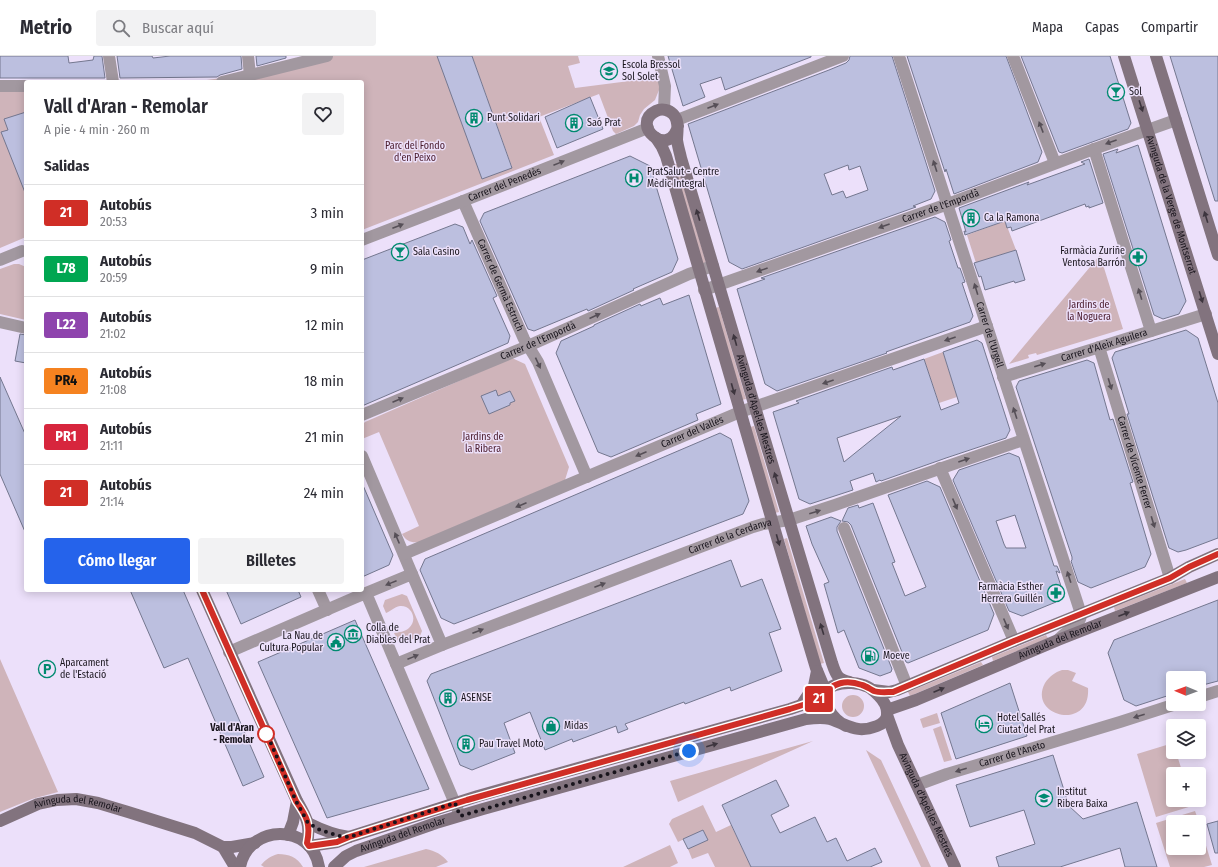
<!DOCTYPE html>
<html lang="es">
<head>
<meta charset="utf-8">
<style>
	:root { --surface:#fff; --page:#f2f2f3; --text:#2b2b33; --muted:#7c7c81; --line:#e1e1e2; --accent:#2563eb }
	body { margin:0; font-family:"Fira Sans Condensed",sans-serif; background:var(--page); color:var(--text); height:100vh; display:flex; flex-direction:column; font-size:15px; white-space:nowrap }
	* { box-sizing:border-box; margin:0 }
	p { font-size:13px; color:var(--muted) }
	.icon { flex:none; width:22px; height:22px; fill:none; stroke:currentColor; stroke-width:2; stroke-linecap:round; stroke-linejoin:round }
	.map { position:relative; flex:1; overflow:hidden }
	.drawer { position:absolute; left:24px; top:24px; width:340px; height:512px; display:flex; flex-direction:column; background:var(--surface); border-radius:4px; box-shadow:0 2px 10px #0003 }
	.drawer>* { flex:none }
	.badge { padding:0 8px; border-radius:3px; font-size:14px; line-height:26px }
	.needle { width:26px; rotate:271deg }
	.tools { position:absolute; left:1166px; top:615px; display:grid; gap:8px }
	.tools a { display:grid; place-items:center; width:40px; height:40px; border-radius:4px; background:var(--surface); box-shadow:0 2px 10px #0003; font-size:20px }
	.you { position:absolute; width:20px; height:20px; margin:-10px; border:3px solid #fff; border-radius:50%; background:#1a73e8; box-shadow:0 0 0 6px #1a73e833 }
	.map>.badge { position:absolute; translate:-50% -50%; box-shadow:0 0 0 2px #fff }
	h2 { padding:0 20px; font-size:15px; line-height:36px }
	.round { display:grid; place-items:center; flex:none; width:42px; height:42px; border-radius:4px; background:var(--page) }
	.overview { display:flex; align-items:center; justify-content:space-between; height:68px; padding:0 20px }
	h1 { font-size:19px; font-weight:600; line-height:30px }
	.cta { display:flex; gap:8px; margin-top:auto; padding:8px 20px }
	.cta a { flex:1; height:46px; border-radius:4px; background:var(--accent); color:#fff; font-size:16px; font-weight:600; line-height:46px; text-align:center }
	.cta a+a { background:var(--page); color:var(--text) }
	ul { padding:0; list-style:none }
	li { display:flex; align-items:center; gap:12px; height:56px; padding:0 20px; border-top:1px solid var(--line) }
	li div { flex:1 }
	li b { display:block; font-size:15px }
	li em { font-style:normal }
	li .badge { min-width:44px; font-weight:700; text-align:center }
	header { display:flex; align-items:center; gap:24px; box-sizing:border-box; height:56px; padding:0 20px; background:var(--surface); border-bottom:1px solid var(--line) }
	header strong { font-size:19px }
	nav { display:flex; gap:22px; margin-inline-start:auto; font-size:14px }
	.search { width:280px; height:36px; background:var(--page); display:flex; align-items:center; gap:10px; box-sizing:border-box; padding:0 14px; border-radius:4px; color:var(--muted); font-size:15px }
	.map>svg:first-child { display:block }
</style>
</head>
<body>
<header>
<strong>Metrio</strong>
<div class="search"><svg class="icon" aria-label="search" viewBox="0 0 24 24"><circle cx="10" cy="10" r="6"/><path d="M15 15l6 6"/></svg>Buscar aquí</div>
<nav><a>Mapa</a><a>Capas</a><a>Compartir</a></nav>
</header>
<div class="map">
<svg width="1218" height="811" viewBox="0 0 1218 811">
	<rect width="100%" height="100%" fill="#ece0fa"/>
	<path fill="#cfb4ba" d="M306,0h135l-3,2 44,121 30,-12 -18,-50 -12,-14 6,-3 -16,-44h106l2,7 -12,3 7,22 70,-9 14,-5 2,11 -6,15 -11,9 -4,6 -2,7 -4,4 -18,8 -3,-3 -14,-37 -60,23 15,38 -192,75v-148h-336v155l-26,11v-166l64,-1h135l23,-3z
		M677,108l29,98 -3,3 -30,-100z
		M1005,165l11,29 -40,13 -9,-28z
		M1100,199l23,74 -86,26 -1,-2 -8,2 1,3 -20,6z
		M14,208h5l7,3v53l-26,-6v-45z
		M719,251l27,92 -4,1 -27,-92z
		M943,296l14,45 -18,6 -15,-44z
		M512,302l13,6 44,103 -4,13 -146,62c-8,1 -13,-1 -17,-8l17,-8 -40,-94 -17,7v-14l3,-3z
		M754,370l25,86 -4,1 -25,-86z
		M787,482l37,125 -4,1 -36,-125z
		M1185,523l2,4 -72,28 -1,-4z
		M402,538l5,2 15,35 -2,5 -17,7 -5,-2 -4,-8c5,-1 11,-1 15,-5 9,-8 3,-23 -9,-22 -6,1 -9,5 -14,7l-3,-7 2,-6z
		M1046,579l2,3 -55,23 -1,-4z
		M0,603l58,133 -26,7 -32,13z
		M981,606l2,3 -73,31 -2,-4z
		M1062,614h6l8,3 -4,8 16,7c3,44 -61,28 -43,-5 4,-6 10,-11 17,-13z
		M842 650a11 11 0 1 1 22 0a11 11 0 1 1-22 0Z
		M937,657l3,10 -17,5 -3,-9z
		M941,670l11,34 -8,2 -11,-33z
		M813,685l-135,61 -8,-21z
		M1173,687v9h3l7,22h-10v26h18l1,6 -36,11 -19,-63z
		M866,694l15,10 50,107h-10z
		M703,749l13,27 15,-7 20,42h-36l-7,-14 -16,6 -4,-10 19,-9 -4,-10 -25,12 -9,-18 3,-5z
		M1195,755l4,11h-26v26h26v-25l13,42 -8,2h-34l-14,-44z
		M670,789l8,18 -8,4h-47z
		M426,793c9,2 16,5 22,13l-12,5h-72z
		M278,798c11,0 19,3 25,13h-39l-3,-2c5,-6 10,-9 17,-11z"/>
	<path fill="#bcbfdf" stroke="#74778f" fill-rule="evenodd" d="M0,0h68l1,7 24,-3 1,-4h8l3,22h-105z
		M117,0h35l1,2 17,-2h71l1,13 -22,6 -3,2 -97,1z
		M256,0h30v2l-29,8z
		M437,0h35l40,112 -30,11z
		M668,0h143v1l-86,33 -4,-13 -21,7 5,13 -22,9z
		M850,0h42l43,135 -4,8 -18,7 3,1 -174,62 -13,-7 -41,-138 141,-54 17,-7 3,-3zM848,109l1,5 11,-4 8,24 -22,8 -3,-7 -11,4 -8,-21z
		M907,0h99l36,96 -4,10 -84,32 -8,-25 -1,3z
		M1021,0h89l21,67 -3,6 -66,24 -3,-1z
		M1170,0h48v145h-3z
		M590,41l13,32 -46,19 -12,-31z
		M26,56v83l-25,-63 7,-2 -4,-11z
		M1138,89l48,156 -7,13 -16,5 -9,-4 -51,-161 15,-5 -2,4z
		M630,100l20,10 28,93 -6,13 -39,17 1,1 -46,21 -1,-2 -53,22 -6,-2 -48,-108 4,-8z
		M1089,103l14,44 -14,5v-2l-3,1 -1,-3 -73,27 -1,-4 -4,1 -2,-7 -40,14 -1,-4 2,1 -7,-24 70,-26 -2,3 58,-21 -4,-2z
		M935,161l10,5 6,18 -2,1 9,27h2l5,14 -3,1 11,33 -3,6 -84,30 1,1 -110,38 -12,-7 -28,-95 28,-10 -4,-1z
		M455,168l8,3 7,17 2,-4 25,56 -4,2 17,38 -2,7 -146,63v-146z
		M1016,194l9,30 -10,3 -1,-2 -29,9 -4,-14 -2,1 -5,-14z
		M689,239l32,109 -25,10 2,6 -87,37 -13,-5 -42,-99 5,-12 33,-15v-1l46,-21 1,2 19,-8 3,7z
		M1186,274l12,8 20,65v135l-32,12 -8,2 -9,-4 -42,-134h2l-17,-56 3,-6z
		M20,278l6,1v28l-11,-2z
		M977,284l5,3 28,87 -4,8 -60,20 -65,23 -1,-1 -4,2 -3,-9 -23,8 3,9 -43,14 -11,-5 -26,-87 26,-9 -3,-2 96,-34 1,3 31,-11 17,51 18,-7 -16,-51zM901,360l-57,46 -7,-24z
		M1087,304l7,3 16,57 3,-1 20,63 -3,1 21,71 -6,13 -54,21 -13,-6 -7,-21 1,-1v-3l-56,-170 3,-6z
		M0,321l26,59v98l-26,-60z
		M496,334l2,6 12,-5 5,10 -5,2v2l-21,9 -8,-18z
		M720,377l11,6 18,62 -6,13 -289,110 -13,-6 -21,-48 5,-11z
		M1009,397l10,4 35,109h3l3,7 -4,-2 6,18 -6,13 -34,14 -13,-5 -56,-131 6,-10zM1015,459l11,33h-20l-2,-4 -8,-23z
		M927,425l13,6 54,127 -6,16 -80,33 -2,-1 -55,-137 -3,-3 -6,-1 6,-13 10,-3 1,3 14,-5 22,59 -3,1 13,33 21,-9 -38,-92z
		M362,427l31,72 -4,10 -27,12z
		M831,461l10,4 -4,6v4l55,138 -1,3 -11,4 -21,-8 -15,-38 -6,3 -14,-49 5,-2 -17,-38 -6,-18z
		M731,504l10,27 21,-8 19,50 -12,4 13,38 -51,20 -1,-4 -45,17 -1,-2 -59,22 3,5 -10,4 -2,-7 -43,16 -1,-3 -27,11 -15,-38 -26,11 11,30 -43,17 -12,-5 -33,-84 4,-7z
		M130,534h53l81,187 -21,9 -55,-128 -24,10z
		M226,534h72l3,7 -60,27z
		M1218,544v81l-19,5v-8h-26v16l-37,12 -12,-6 -16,-47 6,-13z
		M355,564l74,169 -102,29 -69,-156z
		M1010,627l17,53 -71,23 -15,-46z
		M1053,699l16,51 14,13 54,-17 20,65h-32l-5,-19 -60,19h-61l-3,-10 39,-13 -11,-34 -54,17 -14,-42z
		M776,724l13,26 -18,9 9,18 35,-16 12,25 9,-4 11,23 28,-13 7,14 -12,5h-119l-29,-62z
		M1218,765v32h-3l-8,-29z
		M703,774l5,10 -20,9 -5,-10z"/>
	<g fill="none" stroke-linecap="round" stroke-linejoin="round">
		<g stroke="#a298a0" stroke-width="12">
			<path d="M109,0l4,26"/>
			<path d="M248,0l2,19"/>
			<path d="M658,0l7,30 -1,23"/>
			<path id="s1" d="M899,0c61,186 120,372 182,558 0,12 -14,16 -22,25"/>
			<path d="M1013,0l42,107"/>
			<path d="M222,26l105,-26"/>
			<path d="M0,30h26"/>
			<path d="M677,64l166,-64"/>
			<path d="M1094,93l57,182"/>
			<path id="s2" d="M463,145l61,138 14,23 49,115"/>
			<path id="s3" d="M362,184l101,-39 185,-73"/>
			<path d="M0,204l22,-9"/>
			<path id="s4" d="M704,234l244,-86 146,-55 82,-29"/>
			<path d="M0,266l26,6"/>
			<path id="s5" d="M1099,291l71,231"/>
			<path id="s6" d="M1003,321l203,-63"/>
			<path id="s7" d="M362,359l166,-69 161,-72 24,-8"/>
			<path d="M362,400l50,118"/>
			<path d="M940,412l74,173"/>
			<path d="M844,472l63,158"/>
			<path id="s8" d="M404,498l336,-142 247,-86"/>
			<path d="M318,534l9,20"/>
			<path id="s9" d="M442,589l311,-118 10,-3 26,-4 46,-15 188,-65"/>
			<path d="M229,596l125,-54 58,-24 30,71 -46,19 -30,-71"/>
			<path d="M396,608l63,149"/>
			<path d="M1199,641l19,-6"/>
			<path id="s10" d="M917,729l30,-11 173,-52 56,-18"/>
		</g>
		<g stroke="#82737e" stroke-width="12">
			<path id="s11" d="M1124,0l94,298"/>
			<path d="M1156,0l62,199"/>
			<path id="s12" d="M678,70c-9,34 -49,-2 -22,-15 6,-3 13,-1 17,3 7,7 4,18 4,26 1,7 3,13 4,18l74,249 77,256c4,12 5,16 18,19"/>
			<path d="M656,82l6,9 4,9 112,385 38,127 10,24"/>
			<path d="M202,534l95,211c9,16 14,23 10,42"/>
			<path d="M873,634l16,2 8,-2 117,-49 156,-63 19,-11 29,-13"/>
			<path d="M802,648l12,-18 3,-15"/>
			<path id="s13" d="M887,654l29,-10 142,-60 160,-63"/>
			<path id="s14" d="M887,659l11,30 57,122"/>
			<path id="s15" d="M0,765l38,-17 19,-4 19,-1 22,4 30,9 67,21 28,14h9l23,-4"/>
			<path d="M308,767c14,7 26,12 41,14"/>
			<path d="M288,779l5,-13 4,-21"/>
			<path d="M309,790l28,-4 12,-5 129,-41 312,-87 35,-12"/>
			<path d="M223,791l12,20"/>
			<path d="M240,811c8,-43 72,-45 79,0"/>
			<path id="s16" d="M334,811l12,-11 10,-5 80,-28 47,-14 323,-90c8,-1 16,-2 24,0 19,6 26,15 47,7 5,-2 9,-5 10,-10 1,-8 -3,-15 -8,-20 -3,-3 -7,-7 -11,-9 -18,-9 -57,-4 -39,23 4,7 9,12 17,16"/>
		</g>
	</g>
	<defs><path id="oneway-solid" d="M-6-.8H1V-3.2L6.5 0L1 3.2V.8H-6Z"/></defs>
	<g fill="#564f57">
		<use href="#oneway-solid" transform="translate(713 50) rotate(-21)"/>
		<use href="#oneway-solid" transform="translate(1041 71) rotate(-111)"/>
		<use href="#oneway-solid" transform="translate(1111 86) rotate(160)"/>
		<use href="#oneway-solid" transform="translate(559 107) rotate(-22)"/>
		<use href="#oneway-solid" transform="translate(935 110) rotate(-108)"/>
		<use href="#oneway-solid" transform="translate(398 170) rotate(-21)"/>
		<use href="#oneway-solid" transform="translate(884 170) rotate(160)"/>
		<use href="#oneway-solid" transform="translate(762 214) rotate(160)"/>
		<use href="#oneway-solid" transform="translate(976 233) rotate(-107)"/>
		<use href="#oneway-solid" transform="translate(1140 238) rotate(-107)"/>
		<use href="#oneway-solid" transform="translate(595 260) rotate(-24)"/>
		<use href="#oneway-solid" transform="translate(950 283) rotate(161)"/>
		<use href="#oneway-solid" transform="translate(538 307) rotate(65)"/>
		<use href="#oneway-solid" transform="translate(1040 309) rotate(-17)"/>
		<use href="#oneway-solid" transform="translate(828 326) rotate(161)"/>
		<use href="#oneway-solid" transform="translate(1110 328) rotate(73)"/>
		<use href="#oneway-solid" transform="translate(398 344) rotate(-23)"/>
		<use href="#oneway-solid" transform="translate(1015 357) rotate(-108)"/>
		<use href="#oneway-solid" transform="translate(641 398) rotate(157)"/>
		<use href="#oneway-solid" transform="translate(964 404) rotate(-19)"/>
		<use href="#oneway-solid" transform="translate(955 448) rotate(67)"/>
		<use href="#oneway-solid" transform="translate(521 449) rotate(157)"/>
		<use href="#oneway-solid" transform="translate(815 456) rotate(-17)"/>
		<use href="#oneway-solid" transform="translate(1153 466) rotate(73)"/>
		<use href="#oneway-solid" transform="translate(397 482) rotate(-113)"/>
		<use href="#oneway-solid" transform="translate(1069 521) rotate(-108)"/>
		<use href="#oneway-solid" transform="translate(391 527) rotate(158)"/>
		<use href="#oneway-solid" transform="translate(600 529) rotate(-21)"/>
		<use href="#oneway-solid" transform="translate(1006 568) rotate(67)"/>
		<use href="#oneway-solid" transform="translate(478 575) rotate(-21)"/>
		<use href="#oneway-solid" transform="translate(413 601) rotate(-22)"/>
		<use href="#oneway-solid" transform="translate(1139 660) rotate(162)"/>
		<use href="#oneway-solid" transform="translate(961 714) rotate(163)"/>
	</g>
	<g fill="#3d353e">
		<use href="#oneway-solid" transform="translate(1141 50) rotate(72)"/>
		<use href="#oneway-solid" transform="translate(698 159) rotate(-107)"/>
		<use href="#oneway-solid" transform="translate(1206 161) rotate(-107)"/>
		<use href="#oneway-solid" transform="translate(1201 241) rotate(73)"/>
		<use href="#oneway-solid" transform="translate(735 284) rotate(-106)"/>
		<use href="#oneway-solid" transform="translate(733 333) rotate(74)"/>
		<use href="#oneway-solid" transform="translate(776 422) rotate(-107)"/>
		<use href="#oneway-solid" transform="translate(778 484) rotate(74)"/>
		<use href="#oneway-solid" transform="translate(1124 558) rotate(-21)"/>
		<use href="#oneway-solid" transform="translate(822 573) rotate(-107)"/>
		<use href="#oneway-solid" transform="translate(939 634) rotate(-23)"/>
		<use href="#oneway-solid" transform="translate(712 689) rotate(-16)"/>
	</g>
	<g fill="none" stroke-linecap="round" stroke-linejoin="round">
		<g stroke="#fff" stroke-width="9">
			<path id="line" d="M202,534l94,211c11,16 15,23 11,42l2,3 28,-4 12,-5 118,-37 323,-91 35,-11c5,-17 23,-18 37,-13 4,1 8,4 12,6 5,2 13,1 19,1l121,-51 156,-63 19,-11 29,-13"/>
		</g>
		<use href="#line" stroke="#d02e26" stroke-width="6"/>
		<path stroke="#18141c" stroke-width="4" stroke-dasharray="0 7.2" d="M266,678v-2l30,69 12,22 12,7 19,6 10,1 106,-34 5,13 229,-65"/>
	</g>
	<defs>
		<g id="school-ring" transform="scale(0.9)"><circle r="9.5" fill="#ece0fa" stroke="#008a70" stroke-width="1.5"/><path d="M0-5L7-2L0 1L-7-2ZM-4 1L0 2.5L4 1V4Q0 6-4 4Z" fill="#008a70"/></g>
		<g id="bar-ring" transform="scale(0.9)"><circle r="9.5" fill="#ece0fa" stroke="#008a70" stroke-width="1.5"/><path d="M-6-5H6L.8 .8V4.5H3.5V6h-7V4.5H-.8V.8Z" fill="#008a70"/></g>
		<g id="building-ring" transform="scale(0.9)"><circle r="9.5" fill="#ece0fa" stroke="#008a70" stroke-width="1.5"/><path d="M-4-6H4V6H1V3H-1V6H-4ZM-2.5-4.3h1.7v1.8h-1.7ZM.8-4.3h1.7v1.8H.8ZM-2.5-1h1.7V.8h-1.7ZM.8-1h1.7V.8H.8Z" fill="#008a70"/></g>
		<g id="hospital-ring" transform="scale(0.9)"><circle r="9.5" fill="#ece0fa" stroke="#008a70" stroke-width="1.5"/><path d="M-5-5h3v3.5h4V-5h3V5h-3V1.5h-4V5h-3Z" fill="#008a70"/></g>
		<g id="pharmacy-ring" transform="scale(0.9)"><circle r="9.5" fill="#ece0fa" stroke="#008a70" stroke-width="1.5"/><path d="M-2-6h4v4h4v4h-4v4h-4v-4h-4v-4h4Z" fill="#008a70"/></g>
		<g id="museum-ring" transform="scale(0.9)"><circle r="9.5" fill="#ece0fa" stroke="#008a70" stroke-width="1.5"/><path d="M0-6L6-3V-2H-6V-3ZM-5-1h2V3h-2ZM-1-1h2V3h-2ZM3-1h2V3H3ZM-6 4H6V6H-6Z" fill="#008a70"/></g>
		<g id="civic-ring" transform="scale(0.9)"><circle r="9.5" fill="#ece0fa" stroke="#008a70" stroke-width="1.5"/><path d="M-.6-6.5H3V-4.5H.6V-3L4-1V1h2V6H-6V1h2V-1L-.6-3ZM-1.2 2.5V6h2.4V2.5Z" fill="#008a70"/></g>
		<g id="fuel-ring" transform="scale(0.9)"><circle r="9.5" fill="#ece0fa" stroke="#008a70" stroke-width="1.5"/><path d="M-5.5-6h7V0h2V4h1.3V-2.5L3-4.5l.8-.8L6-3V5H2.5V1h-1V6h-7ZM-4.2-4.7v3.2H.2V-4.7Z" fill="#008a70"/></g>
		<g id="parking-ring" transform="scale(0.9)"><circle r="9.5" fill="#ece0fa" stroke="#008a70" stroke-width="1.5"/><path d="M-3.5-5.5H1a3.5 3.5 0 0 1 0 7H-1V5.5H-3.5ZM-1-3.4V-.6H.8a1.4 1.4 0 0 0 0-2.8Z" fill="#008a70"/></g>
		<g id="hotel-ring" transform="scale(0.9)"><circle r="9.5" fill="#ece0fa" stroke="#008a70" stroke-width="1.5"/><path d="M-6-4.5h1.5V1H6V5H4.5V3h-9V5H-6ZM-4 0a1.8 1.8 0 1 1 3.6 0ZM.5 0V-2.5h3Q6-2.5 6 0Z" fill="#008a70"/></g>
		<g id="shop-ring" transform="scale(0.9)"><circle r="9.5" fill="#ece0fa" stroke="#008a70" stroke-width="1.5"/><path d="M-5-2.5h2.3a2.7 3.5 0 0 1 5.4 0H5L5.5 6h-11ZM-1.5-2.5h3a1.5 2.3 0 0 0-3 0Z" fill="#008a70"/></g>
	</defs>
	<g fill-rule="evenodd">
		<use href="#school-ring" x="609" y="15"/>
		<use href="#bar-ring" x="1116" y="36"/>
		<use href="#building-ring" x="474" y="62"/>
		<use href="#building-ring" x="574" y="67"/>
		<use href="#hospital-ring" x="634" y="122"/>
		<use href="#building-ring" x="971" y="162"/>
		<use href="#bar-ring" x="400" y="196"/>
		<use href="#pharmacy-ring" x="1138" y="201"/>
		<use href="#pharmacy-ring" x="1056" y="537"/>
		<use href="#museum-ring" x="353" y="578"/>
		<use href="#civic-ring" x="336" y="586"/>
		<use href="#fuel-ring" x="870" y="600"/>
		<use href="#parking-ring" x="47" y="613"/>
		<use href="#building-ring" x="448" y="642"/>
		<use href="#hotel-ring" x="984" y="668"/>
		<use href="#shop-ring" x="551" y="670"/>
		<use href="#building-ring" x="466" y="688"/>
		<use href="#school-ring" x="1044" y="742"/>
	</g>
	<circle fill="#fff" stroke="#d02e26" stroke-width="2" cx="266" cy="678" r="8"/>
	<g text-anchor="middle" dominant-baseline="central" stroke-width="3" stroke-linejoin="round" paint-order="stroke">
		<g font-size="10" fill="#18141c" stroke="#ece0fa" text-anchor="start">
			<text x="622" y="9">Escola Bressol<tspan x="622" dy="12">Sol Solet</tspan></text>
			<text x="1129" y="36">Sol</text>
			<text x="487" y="62">Punt Solidari</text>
			<text x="587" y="67">Saó Prat</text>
			<text x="647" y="116">PratSalut - Centre<tspan x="647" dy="12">Mèdic Integral</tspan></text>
			<text x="984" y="162">Ca la Ramona</text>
			<text x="1125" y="195" text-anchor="end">Farmàcia Zuriñe<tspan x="1125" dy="12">Ventosa Barrón</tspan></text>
			<text x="413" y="196">Sala Casino</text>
			<text x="1043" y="531" text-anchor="end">Farmàcia Esther<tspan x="1043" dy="12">Herrera Guillén</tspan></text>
			<text x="366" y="572">Colla de<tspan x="366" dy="12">Diables del Prat</tspan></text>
			<text x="323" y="580" text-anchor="end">La Nau de<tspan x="323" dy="12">Cultura Popular</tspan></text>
			<text x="883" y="600">Moeve</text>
			<text x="60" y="607">Aparcament<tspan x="60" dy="12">de l'Estació</tspan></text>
			<text x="461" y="642">ASENSE</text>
			<text x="997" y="662">Hotel Sallés<tspan x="997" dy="12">Ciutat del Prat</tspan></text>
			<text x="564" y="670">Midas</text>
			<text x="479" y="688">Pau Travel Moto</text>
			<text x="1057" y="736">Institut<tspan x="1057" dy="12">Ribera Baixa</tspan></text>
		</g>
		<g font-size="10" fill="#48192a" stroke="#ece0fa">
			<text x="415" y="90">Parc del Fondo<tspan x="415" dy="12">d'en Peixo</tspan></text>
			<text x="1089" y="249">Jardins de<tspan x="1089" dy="12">la Noguera</tspan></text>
			<text x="483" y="381">Jardins de<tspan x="483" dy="12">la Ribera</tspan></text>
		</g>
		<g font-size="10" fill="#18141c" stroke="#ece0fa">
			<text stroke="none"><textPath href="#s3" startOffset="153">Carrer del Penedès</textPath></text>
			<text stroke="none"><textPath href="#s11" startOffset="156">Avinguda de la Verge de Montserrat</textPath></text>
			<text stroke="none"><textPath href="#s4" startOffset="251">Carrer de l'Empordà</textPath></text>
			<text stroke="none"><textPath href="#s2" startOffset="92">Carrer de Germà Estruch</textPath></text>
			<text stroke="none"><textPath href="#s1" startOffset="293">Carrer de l'Urgell</textPath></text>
			<text stroke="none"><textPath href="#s7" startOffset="191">Carrer de l'Empordà</textPath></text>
			<text stroke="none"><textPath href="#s6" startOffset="106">Carrer d'Aleix Aguilera</textPath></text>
			<text stroke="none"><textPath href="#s12" startOffset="390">Avinguda d'Apel·les Mestres</textPath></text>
			<text stroke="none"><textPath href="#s8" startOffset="313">Carrer del Vallès</textPath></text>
			<text stroke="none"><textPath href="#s5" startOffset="121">Carrer de Vicente Ferrer</textPath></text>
			<text stroke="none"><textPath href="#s9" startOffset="308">Carrer de la Cerdanya</textPath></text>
			<text stroke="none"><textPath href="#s13" startOffset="187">Avinguda del Remolar</textPath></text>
			<text stroke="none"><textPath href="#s10" startOffset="100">Carrer de l'Aneto</textPath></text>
			<text stroke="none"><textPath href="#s14" startOffset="98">Avinguda d'Apel·les Mestres</textPath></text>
			<text stroke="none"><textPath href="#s15" startOffset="82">Avinguda del Remolar</textPath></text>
			<text stroke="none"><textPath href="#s16" startOffset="77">Avinguda del Remolar</textPath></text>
		</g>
		<g font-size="10" font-weight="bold" fill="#18141c" stroke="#ece0fa" text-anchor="end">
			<text x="254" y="672">Vall d'Aran<tspan x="254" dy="12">- Remolar</tspan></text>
		</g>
	</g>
</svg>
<div class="tools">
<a><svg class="needle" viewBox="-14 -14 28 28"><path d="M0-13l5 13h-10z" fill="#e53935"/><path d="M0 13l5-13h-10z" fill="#7c7c81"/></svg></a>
<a><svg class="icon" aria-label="layers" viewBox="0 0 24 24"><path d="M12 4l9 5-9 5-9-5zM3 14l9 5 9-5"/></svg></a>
<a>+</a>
<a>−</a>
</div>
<div class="you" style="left:689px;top:695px"></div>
<b class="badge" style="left:819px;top:643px;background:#d02e26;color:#fff">21</b>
<section class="drawer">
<div class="overview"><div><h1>Vall d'Aran - Remolar</h1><p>A pie · 4 min · 260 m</p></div><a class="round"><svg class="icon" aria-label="heart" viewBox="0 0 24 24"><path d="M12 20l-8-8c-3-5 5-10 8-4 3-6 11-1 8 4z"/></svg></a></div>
<h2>Salidas</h2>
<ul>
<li><span class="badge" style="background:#d02e26;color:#fff">21</span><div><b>Autobús</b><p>20:53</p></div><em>3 min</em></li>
<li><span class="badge" style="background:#00a651;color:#fff">L78</span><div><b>Autobús</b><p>20:59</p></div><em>9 min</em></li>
<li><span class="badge" style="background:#8e44ad;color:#fff">L22</span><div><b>Autobús</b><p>21:02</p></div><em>12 min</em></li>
<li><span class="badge" style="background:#f58220;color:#111">PR4</span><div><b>Autobús</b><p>21:08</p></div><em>18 min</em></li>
<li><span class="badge" style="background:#d7263d;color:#fff">PR1</span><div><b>Autobús</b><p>21:11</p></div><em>21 min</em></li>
<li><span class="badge" style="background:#d02e26;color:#fff">21</span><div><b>Autobús</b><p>21:14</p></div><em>24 min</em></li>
</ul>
<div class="cta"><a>Cómo llegar</a><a>Billetes</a></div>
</section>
</div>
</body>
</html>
